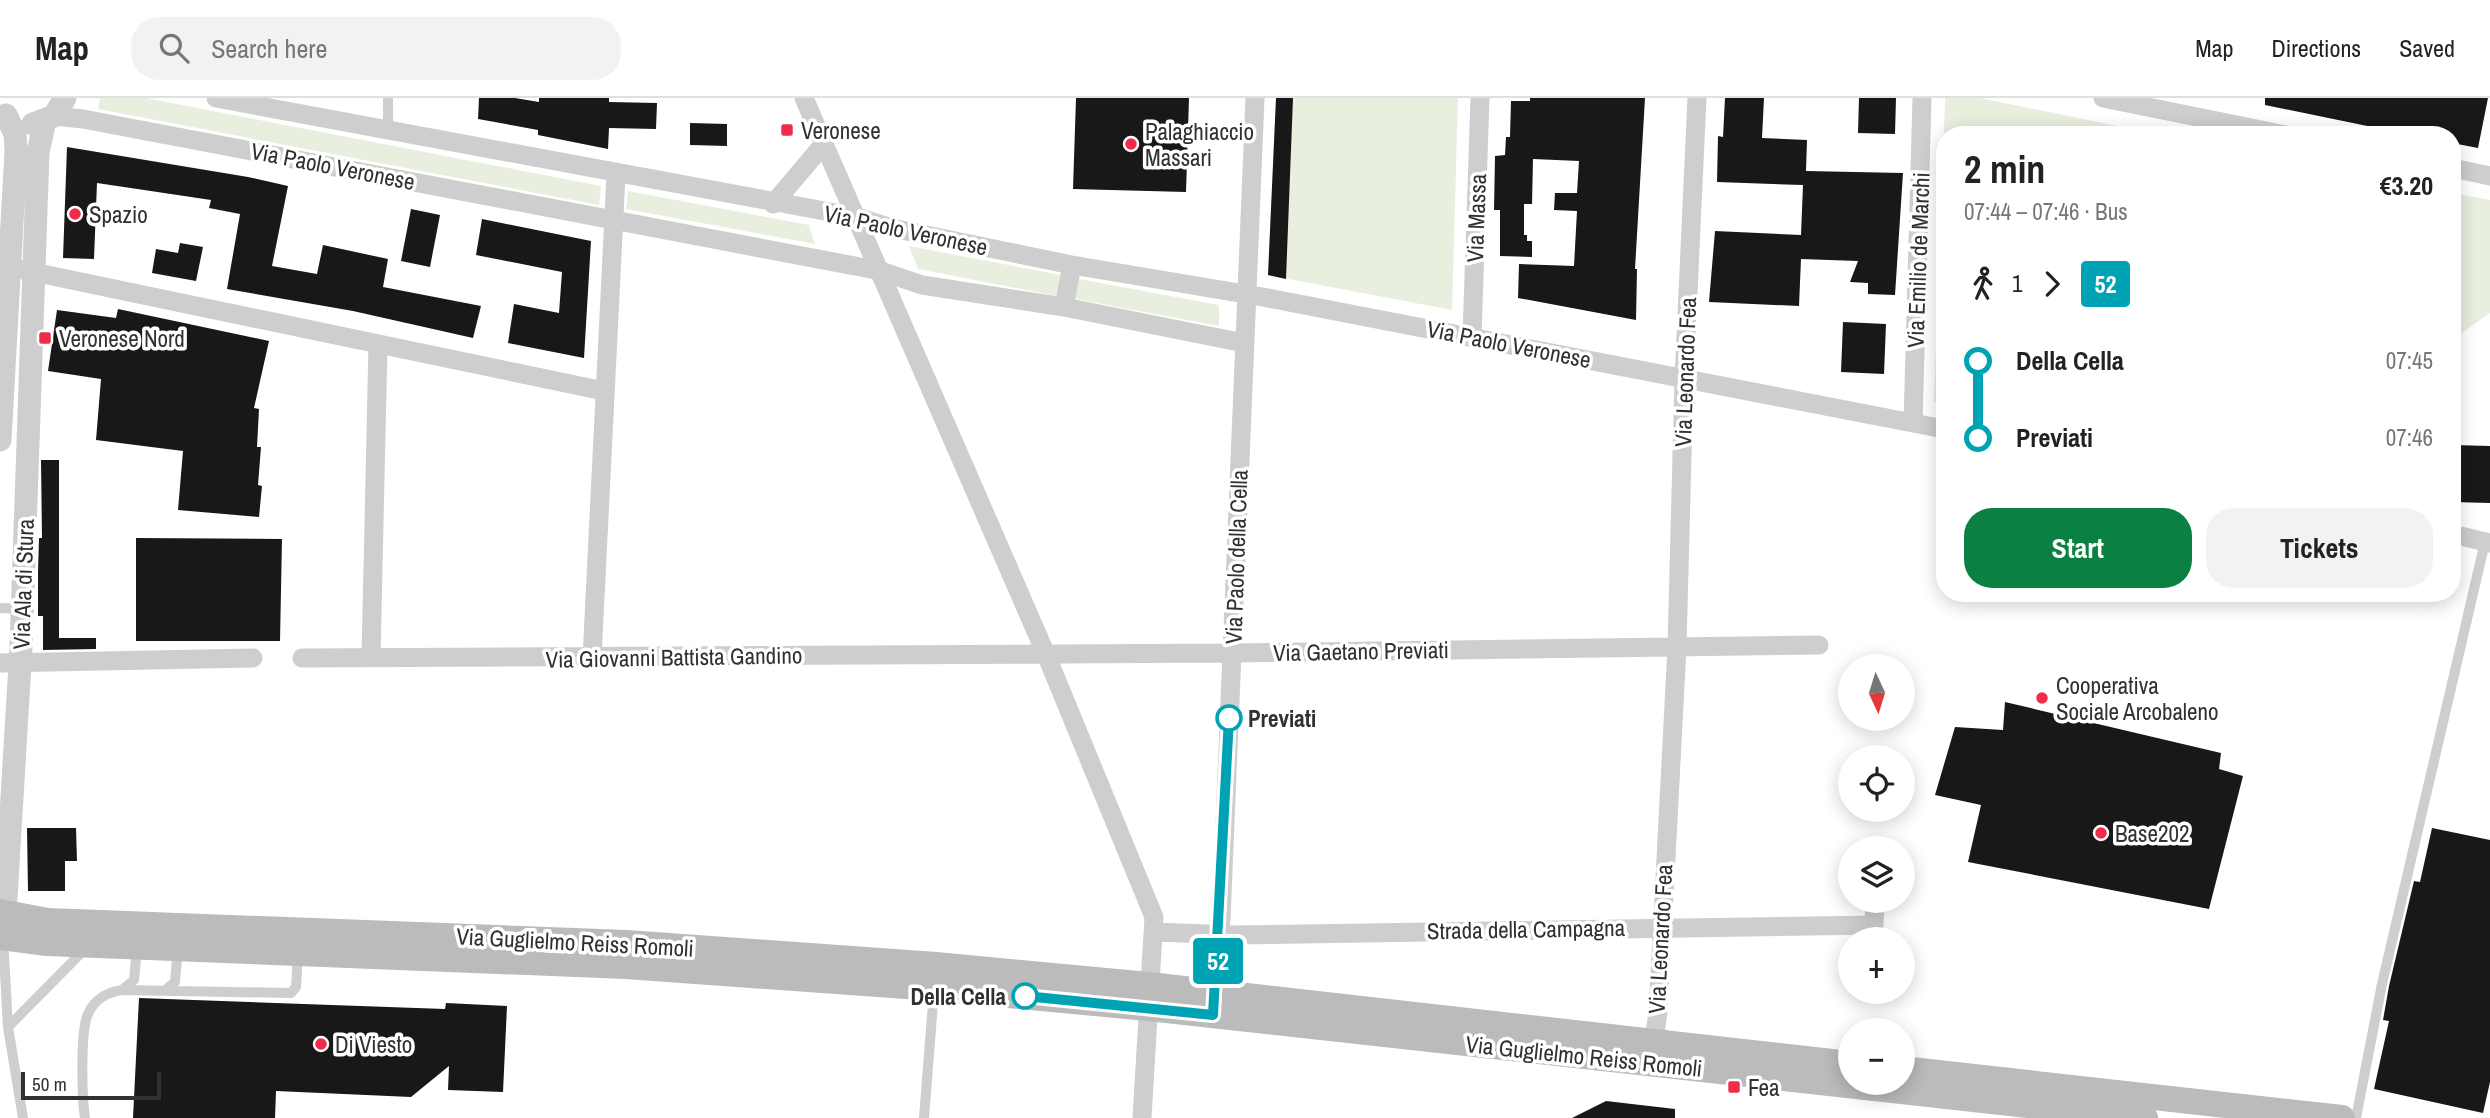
<!DOCTYPE html>
<html lang="en">
<head>
<meta charset="utf-8">
<style>
	:root { --surface:#fff; --page:#f2f2f2; --text:#222; --muted:#767676; --line:#e0e0e0; --accent:#0b8043 }
	body { margin:0; font-family:"Archivo Narrow",sans-serif; background:var(--page); color:var(--text); height:100vh; display:flex; flex-direction:column; font-size:26px; white-space:nowrap }
	* { box-sizing:border-box; margin:0 }
	p { font-size:23px; color:var(--muted) }
	.icon { flex:none; width:38px; height:38px; fill:none; stroke:currentColor; stroke-width:2; stroke-linecap:round; stroke-linejoin:round }
	.map { position:relative; flex:1; overflow:hidden }
	.details { position:absolute; left:1936px; top:28px; width:525px; height:476px; display:flex; flex-direction:column; background:var(--surface); border-radius:28px; box-shadow:0 4px 18px #0003 }
	.details>* { flex:none }
	.badge { padding:0 14px; border-radius:5px; font-size:24px; line-height:46px }
	.needle { width:46px; rotate:176deg }
	.controls { position:absolute; left:1838px; top:556px; display:grid; gap:14px }
	.controls a { display:grid; place-items:center; width:77px; height:77px; border-radius:50%; background:var(--surface); box-shadow:0 4px 18px #0003; font-size:35px }
	.scale { position:absolute; left:21px; bottom:18px; width:140px; box-sizing:border-box; padding-left:7px; border:4px solid #313131; border-top:0; font-size:19px; line-height:24px; white-space:nowrap; color:#313131; -webkit-text-stroke:5px #fff; paint-order:stroke }
	.map>.badge { position:absolute; translate:-50% -50%; box-shadow:0 0 0 4px #fff }
	.legs { display:flex; align-items:center; gap:10px; height:77px; padding:0 28px; font-size:23px }
	.legs p { margin-inline-start:auto }
	.headline { display:flex; align-items:center; justify-content:space-between; height:119px; padding:0 28px }
	h1 { font-size:38px; font-weight:700; line-height:52px }
	.primary-button { display:flex; gap:14px; margin-top:auto; padding:14px 28px }
	.primary-button a { flex:1; height:80px; border-radius:28px; background:var(--accent); color:#fff; font-size:28px; font-weight:700; line-height:80px; text-align:center }
	.primary-button a+a { background:var(--page); color:var(--text) }
	ul { padding:0 28px; list-style:none }
	li { display:flex; align-items:center; gap:24px; height:77px; font-size:26px }
	li i { display:grid; place-items:center; width:10px; height:100%; margin:0 9px; background:currentColor }
	li i::after { content:''; width:18px; height:18px; margin:-9px; border:5px solid; border-radius:50%; background:var(--surface) }
	li p { margin-inline-start:auto }
	li:first-child i { background:linear-gradient(#0000 50%,currentColor 0) }
	li:last-child i { background:linear-gradient(currentColor 50%,#0000 0) }
	header { display:flex; align-items:center; gap:42px; box-sizing:border-box; height:98px; padding:0 35px; background:var(--surface); border-bottom:2px solid var(--line) }
	header strong { font-size:33px }
	nav { display:flex; gap:38px; margin-inline-start:auto; font-size:24px }
	.search { width:490px; height:63px; background:var(--page); display:flex; align-items:center; gap:18px; box-sizing:border-box; padding:0 24px; border-radius:28px; color:var(--muted); font-size:26px }
	.map>svg:first-child { display:block }
</style>
</head>
<body>
<header>
<strong>Map</strong>
<div class="search"><svg class="icon" aria-label="search" viewBox="0 0 24 24"><circle cx="10" cy="10" r="6"/><path d="M15 15l6 6"/></svg>Search here</div>
<nav><a>Map</a><a>Directions</a><a>Saved</a></nav>
</header>
<div class="map">
<svg width="2490" height="1020" viewBox="0 0 2490 1020">
	<rect width="100%" height="100%" fill="#fff"/>
	<path fill="#e9efdf" d="M100,0h46l455,88 -2,19 -501,-96z
		M1276,0h182l-6,212 -184,-35z
		M1945,0h35l182,37h-218v269l-10,-2z
		M628,93l181,34 6,19 -189,-35z
		M2452,95l38,7v113l-38,27z
		M909,148l152,29 -4,21 -139,-27z
		M1079,181l140,26v21l-144,-27z"/>
	<path fill="#181818" d="M479,0h36l24,4v-4h70v4l48,1 -1,26 -47,-1 -1,21 -70,-14v-5l-60,-11z
		M1076,0h113l-3,94 -113,-3z
		M1276,0h17l-7,181 -18,-4z
		M1530,0h115l-10,171h2l-1,51 -118,-22 1,-34 55,2 3,-55 -23,-1 1,-17h22l2,-32 -46,-2 -1,45h-8v31h3v6h5v16l-32,-1v-46h-6l1,-54 10,-1 1,-18h4l1,-36h19z
		M1725,0h39l-2,40 45,2 -1,31 97,2 -8,122 -27,-1v-11l-18,-1 8,-21 -57,-2 -2,47 -90,-4 6,-71 86,4 2,-50 -86,-3 1,-46 5,1z
		M1859,0h37l-1,36 -37,-1z
		M2265,0h223l-10,50 -26,-5v-8h-41l-146,-30z
		M690,25l37,1v22l-37,-1z
		M67,49l181,30 40,9 -16,80 45,8 6,-29 65,14 -5,28 98,19 -8,32 -120,-27 -126,-22 13,-75 -31,-6 2,-8 -114,-17 -3,76 -31,-1z
		M411,111l29,6 -10,52 -29,-6z
		M482,121l109,22 -7,117 -76,-15 6,-39 45,9 3,-41 -86,-17z
		M180,145l23,4 -7,34 -44,-8 4,-24 22,4z
		M118,211l151,32 -15,67 5,1 -2,38h4l-3,38 4,1 -3,31 -81,-7 5,-59 -87,-11 5,-61 -53,-8 9,-61 59,8z
		M1843,224l43,2 -2,50 -43,-2z
		M2452,347l38,1v57l-38,-1z
		M41,362h18v178h37v11l-53,1v-34h-5v-44l1,-34h3z
		M136,440l146,1 -2,102h-144z
		M2005,604l216,51 -2,16 24,7 -34,133 -241,-47 13,-57 -46,-10 20,-68 48,3z
		M27,730h49l1,33h-12v30h-37z
		M2432,730l58,12v242l-7,31 -109,-24 15,-68 -6,-1 6,-34 25,-105 6,1z
		M139,900l306,11 1,-6 61,3 -4,86 -55,-2 1,-24 -38,31 -135,-6 -1,27h-142z
		M1606,1003l69,8v9h-103z"/>
	<g fill="none" stroke-linecap="round" stroke-linejoin="round">
		<path stroke="#cecece" stroke-width="10" d="M388,33v-33
			M0,510l22,1
			M3,840l5,89 15,91
			M122,892l12,-10 3,-31
			M164,893l11,-9 3,-34
			M8,929l76,-77
			M85,1020c-3,-19 -5,-87 3,-104 6,-14 19,-22 34,-24l169,3 5,-6 2,-34
			M924,1020l10,-128
			M2356,1020l26,-134 103,-442"/>
		<path stroke="#cecece" stroke-width="19" d="M216,0l641,119 35,11 180,37 191,32 681,132
			M804,0l241,554 109,265 -12,201
			M2103,0l183,37
			M54,18l29,3 798,152 41,14 142,22 180,36
			M2452,70l38,8
			M773,106l50,-59
			M9,169l595,124
			M1064,209l8,-42
			M1472,239l8,-239
			M1913,325l9,-325
			M2452,436l38,9
			M371,559l7,-312
			M302,560l930,-5 587,-8
			M592,560l24,-483
			M0,565l253,-5
			M1155,834l77,3 642,-10 1,-24
			M1214,908l7,-87 34,-821
			M1652,957l6,-43 19,-365 7,-268 13,-281"/>
		<path stroke="#cecece" stroke-width="23" d="M33,26l21,-8 11,-18
			M0,342l16,-289 -1,-17 -9,-19
			M4,833l17,-284 17,-495 7,-31"/>
		<path stroke="#bbb" stroke-width="26" d="M0,814l48,9 579,22 309,22 213,20 701,79
			M0,839l47,6 579,23 308,22 214,20 997,110
			M1902,971l440,49"/>
	</g>
	<g fill="none" stroke-linecap="round" stroke-linejoin="round">
		<g stroke="#fff" stroke-width="16">
			<path id="line-1" d="M1025,898l188,19 16,-297"/>
		</g>
		<use href="#line-1" stroke="#00a3b4" stroke-width="10"/>
	</g>
	<g fill="#f02c4d" stroke="#fff" stroke-width="2.5">
		<rect x="780" y="25" width="14" height="14" rx="3.5"/>
		<circle cx="1131" cy="46" r="7"/>
		<circle cx="75" cy="116" r="7"/>
		<rect x="38" y="233" width="14" height="14" rx="3.5"/>
		<circle cx="2042" cy="600" r="7"/>
		<circle cx="2101" cy="735" r="7"/>
		<circle cx="321" cy="946" r="7"/>
		<rect x="1727" y="982" width="14" height="14" rx="3.5"/>
	</g>
	<g fill="#fff" stroke="#00a3b4" stroke-width="3.5">
		<circle cx="1229" cy="620" r="12"/>
		<circle cx="1025" cy="898" r="12"/>
	</g>
	<g text-anchor="middle" dominant-baseline="central" stroke-width="7" stroke-linejoin="round" paint-order="stroke">
		<g font-size="23" fill="#313131" stroke="#fff" text-anchor="start">
			<text x="801" y="32">Veronese</text>
			<text x="1145" y="33">Palaghiaccio<tspan x="1145" dy="26">Massari</tspan></text>
			<text x="89" y="116">Spazio</text>
			<text x="59" y="240">Veronese Nord</text>
			<text x="2056" y="587">Cooperativa<tspan x="2056" dy="26">Sociale Arcobaleno</tspan></text>
			<text x="2115" y="735">Base202</text>
			<text x="335" y="946">Di Viesto</text>
			<text x="1748" y="989">Fea</text>
		</g>
		<g font-size="23" fill="#313131" stroke="#fff">
			<text transform="translate(333 68) rotate(11)">Via Paolo Veronese</text>
			<text transform="translate(1476 120) rotate(-88)">Via Massa</text>
			<text transform="translate(906 132) rotate(12)">Via Paolo Veronese</text>
			<text transform="translate(1918 162) rotate(-88)">Via Emilio de Marchi</text>
			<text transform="translate(1509 246) rotate(11)">Via Paolo Veronese</text>
			<text transform="translate(1685 274) rotate(-88)">Via Leonardo Fea</text>
			<text transform="translate(1236 459) rotate(-88)">Via Paolo della Cella</text>
			<text transform="translate(23 486) rotate(-88)">Via Ala di Stura</text>
			<text transform="translate(1361 553) rotate(-1)">Via Gaetano Previati</text>
			<text transform="translate(674 559) rotate(-1)">Via Giovanni Battista Gandino</text>
			<text transform="translate(1526 831) rotate(-1)">Strada della Campagna</text>
			<text transform="translate(1660 841) rotate(-87)">Via Leonardo Fea</text>
			<text transform="translate(575 844) rotate(3)">Via Guglielmo Reiss Romoli</text>
			<text transform="translate(1584 958) rotate(6)">Via Guglielmo Reiss Romoli</text>
		</g>
		<g font-size="23" font-weight="bold" fill="#313131" stroke="#fff" text-anchor="start">
			<text x="1248" y="620">Previati</text>
			<text x="1006" y="898" text-anchor="end">Della Cella</text>
		</g>
	</g>
</svg>
<div class="controls">
<a><svg class="needle" viewBox="-14 -14 28 28"><path d="M0-13l5 13h-10z" fill="#e53935"/><path d="M0 13l5-13h-10z" fill="#767676"/></svg></a>
<a><svg class="icon" aria-label="locate" viewBox="0 0 24 24"><circle cx="12" cy="12" r="6"/><path d="M12 2v4M12 18v4M2 12h4M18 12h4"/></svg></a>
<a><svg class="icon" aria-label="layers" viewBox="0 0 24 24"><path d="M12 4l9 5-9 5-9-5zM3 14l9 5 9-5"/></svg></a>
<a>+</a>
<a>−</a>
</div>
<div class="scale">50 m</div>
<b class="badge" style="left:1218px;top:863px;background:#00a3b4;color:#fff">52</b>
<section class="details">
<div class="headline"><div><h1>2 min</h1><p>07:44 – 07:46 · Bus</p></div><b>€3.20</b></div>
<div class="legs"><svg class="icon" aria-label="walk" viewBox="0 0 24 24"><circle cx="13" cy="4" r="2"/><path d="M13 8l-2 6 4 7M11 14l-3 7M7 12l3-4h3l4 4"/></svg>1<svg class="icon" aria-label="forward" viewBox="0 0 24 24"><path d="M9 5l7 7-7 7"/></svg><b class="badge" style="background:#00a3b4;color:#fff">52</b></div>
<ul>
<li><i style="color:#00a3b4"></i><b>Della Cella</b><p>07:45</p></li>
<li><i style="color:#00a3b4"></i><b>Previati</b><p>07:46</p></li>
</ul>
<div class="primary-button"><a>Start</a><a>Tickets</a></div>
</section>
</div>
</body>
</html>
